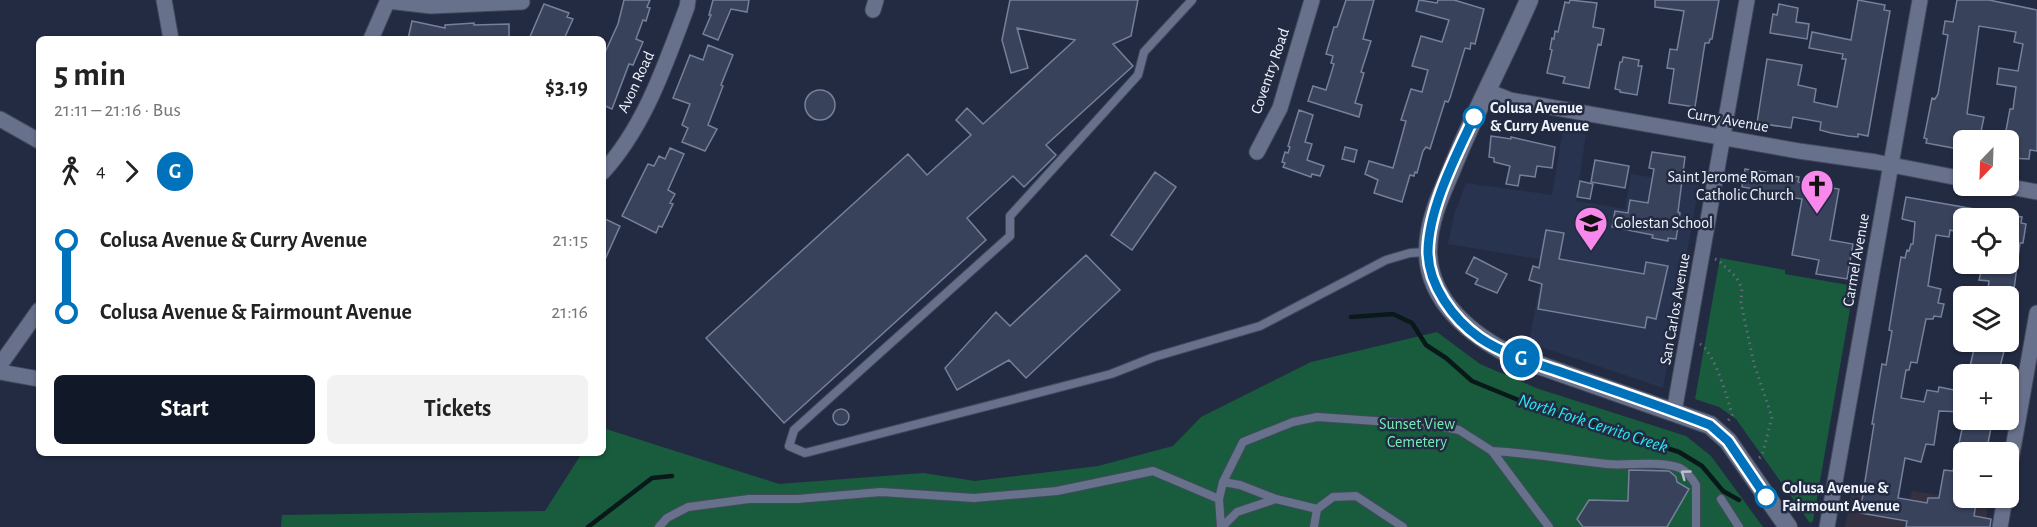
<!DOCTYPE html>
<html lang="en">
<head>
<meta charset="utf-8">
<style>
	:root { --surface:#fff; --page:#f2f2f2; --text:#222; --muted:#767676; --accent:#111827 }
	body { margin:0; font-family:"Alegreya Sans",sans-serif; background:var(--page); color:var(--text); height:100vh; display:flex; flex-direction:column; font-size:22px; white-space:nowrap }
	* { box-sizing:border-box; margin:0 }
	p { font-size:20px; color:var(--muted) }
	.icon { flex:none; width:33px; height:33px; fill:none; stroke:currentColor; stroke-width:2; stroke-linecap:round; stroke-linejoin:round }
	.map { position:relative; flex:1; overflow:hidden }
	.drawer { position:absolute; left:36px; top:36px; width:570px; height:420px; display:flex; flex-direction:column; background:var(--surface); border-radius:9px; box-shadow:0 2px 4px #0004 }
	.drawer>* { flex:none }
	.badge { padding:0 12px; border-radius:20px; font-size:21px; line-height:39px }
	.needle { width:39px; rotate:203deg }
	.tools { position:absolute; left:1953px; top:130px; display:grid; gap:12px }
	.tools a { display:grid; place-items:center; width:66px; height:66px; border-radius:9px; background:var(--surface); box-shadow:0 2px 4px #0004; font-size:30px }
	.map>.badge { position:absolute; translate:-50% -50%; box-shadow:0 0 0 3px #fff }
	.legs { display:flex; align-items:center; gap:9px; height:66px; padding:0 18px; font-size:20px }
	.legs p { margin-inline-start:auto }
	.head { display:flex; align-items:center; justify-content:space-between; height:102px; padding:0 18px }
	h1 { font-size:33px; font-weight:700; line-height:45px }
	.cta { display:flex; gap:12px; margin-top:auto; padding:12px 18px }
	.cta a { flex:1; height:69px; border-radius:9px; background:var(--accent); color:#fff; font-size:24px; font-weight:700; line-height:69px; text-align:center }
	.cta a+a { background:var(--page); color:var(--text) }
	ul { padding:0 18px; list-style:none }
	li { display:flex; align-items:center; gap:21px; height:72px; font-size:22px }
	li i { display:grid; place-items:center; width:9px; height:100%; margin:0 8px; background:currentColor }
	li i::after { content:''; width:15px; height:15px; margin:-8px; border:4px solid; border-radius:50%; background:var(--surface) }
	li p { margin-inline-start:auto }
	li:first-child i { background:linear-gradient(#0000 50%,currentColor 0) }
	li:last-child i { background:linear-gradient(currentColor 50%,#0000 0) }
	.map>svg:first-child { display:block }
</style>
</head>
<body>
<div class="map">
<svg width="2037" height="527" viewBox="0 0 2037 527">
	<rect width="100%" height="100%" fill="#232b42"/>
	<path fill="#343142" d="M1852,489l58,10 2,-8 77,12 -5,24h-139z"/>
	<path fill="#283350" d="M1563,130l23,4 -10,67 49,8 6,-35 68,11 -36,203 -134,-45 15,-83 -96,-16 6,-29 12,-32 86,12z"/>
	<path fill="#185c3d" d="M1720,258l65,12v4l69,12 -41,235 -3,2 -74,-104 -17,-12 -24,-8z
		M1437,332l43,32 56,24 150,48 25,20 52,71h-1482l1,-12 263,-4 37,-58h21v-25l176,56 144,-11 52,8 123,-15 75,-20 28,-29 110,-55z"/>
	<g fill="none" stroke-linecap="round" stroke-linejoin="round">
		<path stroke="#09191a" stroke-width="4.5" d="M1351,317l42,-3 19,9 14,22 20,13 26,23 78,32 40,10 89,29 23,14 21,25 16,9
			M588,527l64,-49 20,-2"/>
	</g>
	<path fill="#39425b" stroke="#75809b" stroke-width="1.5" d="M624,0h26l-3,7 3,1 -4,13 -3,-1 -7,19 7,3 -10,23 -4,-1 -17,45 -9,-4v-48l15,-33z
		M713,0h36l-2,12 -16,-3 -13,31 -15,-6 8,-19h-2z
		M1010,0h128l-7,36 -18,8 20,22 -87,79 10,10 -32,32 -11,-11 -46,42 19,22 -202,183 -78,-85 202,-184 19,21 44,-40 -15,-15 11,-12 16,16 92,-84 -58,-12 11,40 -17,5 -9,-33z
		M1346,0h28l-11,39 8,2 -10,31 3,1 -9,30 7,2 -3,12 -51,-16 5,-15 13,4 8,-26 -3,-1 2,-7 -7,-2 8,-27h3z
		M1419,0l18,3 1,-3h16l30,9 -9,35 -4,-1 -1,6 -5,-1 -15,50 -2,4 -3,-1 -15,48 -4,-2 -3,4 -6,22 -2,-1 -1,4 -4,-1 -8,27 -28,-9 4,-13 -13,-6 4,-13 24,7 13,-47 -5,-1 10,-31 11,3 6,-22 -16,-4 9,-30 21,6 7,-22 -33,-9z
		M1570,0l27,3 -4,24 11,2 -3,16 -3,-1 -9,44 -26,-5 2,-6 -18,-4 5,-23 -2,-1 2,-11 2,1 1,-8 3,1 7,-30 4,1z
		M1655,0h64l-7,39h-2l-1,4h-4l-10,64 -26,-4 5,-34 -7,-1 3,-19 7,1 7,-39 -29,-4z
		M1858,0l27,5 -1,5 6,1 -22,125 -10,-2v3l-10,-1 -17,-3 -11,-3 1,-8 -28,-5 -2,11 -34,-5 10,-64 35,6 -4,20 18,4 -2,13 23,5 9,-48h-4l1,-5 -34,-6 3,-16 39,8z
		M1957,0h32l48,10v141l-7,-1 -1,9 -21,-1v-17h-4l6,-32h3l3,-22 -19,-3 2,-16 19,3 5,-27 -9,-2 2,-10 -37,-6 -12,88 17,3 -5,24h-15v9l-38,-7 1,-4 -3,-1 8,-40 3,1 3,-5 10,-59 -5,-1 2,-13 8,1z
		M544,4l25,9 -2,4 6,2 -9,20h-35z
		M1779,4l19,4 -2,14 13,2 -2,15 -37,-6 3,-19 4,1z
		M412,21l33,7v-3l29,-2v2l35,-1v15h-101z
		M708,45l25,10 -12,30 2,1 -15,39 9,4 -12,22 -23,-9 6,-14 -6,-3 8,-21 -17,-6 17,-43 13,5z
		M1623,57l16,3 -1,6h4l-5,29 -17,-3v-2l-5,-1 5,-27h2z
		M805 105a15 15 0 1 1 30 0a15 15 0 1 1-30 0Z
		M1299,110l14,5 -8,27 7,2 -5,16 17,6 -4,10 -8,-2 -1,3 -28,-10 2,-4 -3,-1 3,-10 3,1 2,-6 -2,-1z
		M1491,136l20,3v-2l44,10 -3,21 -15,-2 -2,11 -15,-2 -2,11 -12,-2 4,-18 -16,-4v-4l-5,-1z
		M1345,147l12,3 -3,12 -12,-3z
		M670,148l14,6 -16,36 7,4 -5,9 3,1 -11,23 -3,-1 -3,7 -34,-17 26,-52 6,2 5,-10 6,3z
		M1652,152l33,5 -7,55 2,1 -4,26 -8,-1v3l-16,-3 1,-3 -41,-8 3,-16 13,2 2,-13 18,3 6,-34 -5,-1z
		M1595,160l34,6 -4,22 -34,-6z
		M1745,169l54,8 -1,5 41,7 -9,51 23,4 -6,35 -31,-5 3,-14 -27,-5 10,-56 -26,-4v4l-17,-3 1,-6 -18,-3z
		M1155,172l21,15 -44,63 -21,-15z
		M1580,181l13,3 -3,15 -13,-2z
		M1906,197l85,15v7h-31l-2,13 -8,-2 -1,7 -13,-2 -8,51 13,3 -3,14 6,1 -3,13 -7,-1 -1,3h-7l-9,44 -6,-1 -2,8h-3l-5,28 23,4 3,-12 11,2 1,-5 25,5v20l-25,-1 -5,34 -8,-1 -5,18 -16,-4 -7,40 29,5 1,-5h11l5,-28 9,1 11,-51 28,3 -6,30h-22v45h13l-3,18 17,3 -1,8h-84l1,-6 -47,-8 14,-89h-2l10,-60 4,1 6,-34 -3,-1 12,-73 4,1 2,-8 2,1 2,-7h2l2,-22 -13,-3z
		M2008,215l14,2 -1,6 5,1 -3,19h-3l-7,54h-26l2,-16 -10,-1 3,-13 10,1 1,-4h15z
		M603,218l17,8 -17,38z
		M1546,230l18,3 -5,26 85,15 2,-12 22,4 -12,53 -9,-2 -2,11 -107,-19 4,-25 -13,-4 4,-14 6,2z
		M1086,255l34,35 -94,88 -17,-18 -52,30 -12,-22 51,-56 14,14z
		M1474,257l33,17 -10,19 -22,-9 3,-5 -12,-6z
		M1978,342h21l-1,8 6,1 -6,24h-30l6,-26 3,1z
		M833 417a8 8 0 1 1 16 0a8 8 0 1 1-16 0Z
		M1629,470l40,1 7,6 1,5 12,7 -22,38h-84l-6,-8 12,-19 39,1z"/>
	<g fill="none" stroke-linecap="round" stroke-linejoin="round">
		<g stroke="#43495b" stroke-width="10">
			<path id="service" d="M1192,0l-48,52 -6,23 -128,141v20l-216,194 -5,16 16,7 306,-79 43,-17 106,-31 126,-66 24,-7 17,-1
				M1492,451c39,2 76,9 115,13 21,2 53,-4 73,4 7,4 12,10 16,17v42
				M1223,482l17,3 36,14
				M1721,499l18,28
				M659,527l8,-9 21,-11 61,-8h48l84,-7 93,6 83,-7 96,-20 66,28
				M1221,527l-2,-28 4,-17 20,-40 50,-20 24,-5 117,8 25,5 33,21 57,76
				M1222,527l15,-15 39,-13 41,10
				M1314,527l3,-18 16,-12 23,-1 47,31"/>
		</g>
		<g stroke="#43495b" stroke-width="17">
			<path id="minor" d="M164,0l7,39
				M388,1l43,5 91,-4
				M873,10l3,-10
				M371,39l17,-39
				M1487,91l23,9 289,51 77,11 88,17
				M0,119l39,22
				M1257,152l23,-44 32,-108
				M603,172c42,-46 62,-107 84,-165l1,-7
				M2005,186l32,6
				M0,365l39,-55
				M0,372l39,7
				M1674,412l73,-412
				M2008,477l29,-164
				M1827,527l93,-527
				M2000,527l5,-29"/>
		</g>
		<g stroke="#43495b" stroke-width="20">
			<path id="tertiary" d="M1529,0c-25,58 -55,113 -78,171 -11,25 -23,52 -23,80 0,50 44,85 85,105l197,69 18,16 60,86"/>
		</g>
		<path stroke="#636a7c" stroke-width="3" stroke-dasharray="1.5 4.5" stroke-linecap="butt" d="M1715,259l3,1 18,17 6,11 -1,15 13,61 18,53 -10,39 -3,2
			M1700,344c14,7 28,55 32,71l-4,6"/>
		<use href="#service" stroke="#67718c" stroke-width="8"/>
		<use href="#minor" stroke="#67718c" stroke-width="15"/>
		<use href="#tertiary" stroke="#67718c" stroke-width="18"/>
	</g>
	<defs><path id="oneway-chevron" d="M-2-3.5L2.5 0L-2 3.5" fill="none" stroke-width="1.6" stroke-linecap="round" stroke-linejoin="round" transform="scale(1.5)"/></defs>
	<use stroke="#b9c0d0" href="#oneway-chevron" transform="translate(1685 474) rotate(-144)"/>
	<g fill="none" stroke-linecap="round" stroke-linejoin="round">
		<g stroke="#fff" stroke-width="14">
			<path id="line-1" d="M1474,117c-18,39 -45,90 -46,134 0,34 25,68 52,87 25,17 55,25 84,35 49,17 98,33 146,52l18,16 38,56"/>
		</g>
		<use href="#line-1" stroke="#0072bc" stroke-width="9"/>
	</g>
	<defs>
		<g id="church-pin" transform="scale(1.725)"><path d="M0 17L-7.5 6A9.5 9.5 0 1 1 7.5 6Z" fill="#f888eb" stroke="#232b42"/><path d="M-1.2-6h2.4v3.5h3.3v2.4h-3.3V6h-2.4V-.1h-3.3v-2.4h3.3Z" fill="#111"/></g>
		<g id="school-pin" transform="scale(1.725)"><path d="M0 17L-7.5 6A9.5 9.5 0 1 1 7.5 6Z" fill="#f888eb" stroke="#232b42"/><path d="M0-5L7-2L0 1L-7-2ZM-4 1L0 2.5L4 1V4Q0 6-4 4Z" fill="#111"/></g>
	</defs>
	<g fill-rule="evenodd">
		<use href="#church-pin" x="1817" y="186"/>
		<use href="#school-pin" x="1591" y="223"/>
	</g>
	<g fill="#fff" stroke="#0072bc" stroke-width="3">
		<circle cx="1474" cy="117" r="10"/>
		<circle cx="1766" cy="497" r="10"/>
	</g>
	<g text-anchor="middle" dominant-baseline="central" stroke-width="5" stroke-linejoin="round" paint-order="stroke">
		<g font-size="16" fill="#f0f4fd" stroke="#232b42">
			<text transform="translate(1270 71) rotate(-71)">Coventry Road</text>
			<text transform="translate(636 82) rotate(-65)">Avon Road</text>
			<text transform="translate(1728 120) rotate(10)">Curry Avenue</text>
			<text transform="translate(1856 260) rotate(-80)">Carmel Avenue</text>
			<text transform="translate(1675 309) rotate(-80)">San Carlos Avenue</text>
		</g>
		<g font-size="16" font-weight="bold" fill="#f0f4fd" stroke="#232b42" text-anchor="start">
			<text x="1490" y="108">Colusa Avenue<tspan x="1490" dy="18">&amp; Curry Avenue</tspan></text>
			<text x="1782" y="488">Colusa Avenue &amp;<tspan x="1782" dy="18">Fairmount Avenue</tspan></text>
		</g>
		<g font-size="16" fill="#f0f4fd" stroke="#232b42" text-anchor="end">
			<text x="1794" y="177">Saint Jerome Roman<tspan x="1794" dy="18">Catholic Church</tspan></text>
			<text x="1614" y="223" text-anchor="start">Golestan School</text>
		</g>
		<g font-size="16" fill="#76eeb3" stroke="#232b42">
			<text x="1417" y="424">Sunset View<tspan x="1417" dy="18">Cemetery</tspan></text>
		</g>
		<g font-size="18" font-style="italic" fill="#2ae9f2" stroke="#232b42">
			<text transform="translate(1593 424) rotate(18)">North Fork Cerrito Creek</text>
		</g>
	</g>
</svg>
<div class="tools">
<a><svg class="needle" viewBox="-14 -14 28 28"><path d="M0-13l5 13h-10z" fill="#e53935"/><path d="M0 13l5-13h-10z" fill="#767676"/></svg></a>
<a><svg class="icon" aria-label="locate" viewBox="0 0 24 24"><circle cx="12" cy="12" r="6"/><path d="M12 2v4M12 18v4M2 12h4M18 12h4"/></svg></a>
<a><svg class="icon" aria-label="layers" viewBox="0 0 24 24"><path d="M12 4l9 5-9 5-9-5zM3 14l9 5 9-5"/></svg></a>
<a>+</a>
<a>−</a>
</div>
<b class="badge" style="left:1521px;top:358px;background:#0072bc;color:#fff">G</b>
<section class="drawer">
<div class="head"><div><h1>5 min</h1><p>21:11 – 21:16 · Bus</p></div><b>$3.19</b></div>
<div class="legs"><svg class="icon" aria-label="walk" viewBox="0 0 24 24"><circle cx="13" cy="4" r="2"/><path d="M13 8l-2 6 4 7M11 14l-3 7M7 12l3-4h3l4 4"/></svg>4<svg class="icon" aria-label="forward" viewBox="0 0 24 24"><path d="M9 5l7 7-7 7"/></svg><b class="badge" style="background:#0072bc;color:#fff">G</b></div>
<ul>
<li><i style="color:#0072bc"></i><b>Colusa Avenue &amp; Curry Avenue</b><p>21:15</p></li>
<li><i style="color:#0072bc"></i><b>Colusa Avenue &amp; Fairmount Avenue</b><p>21:16</p></li>
</ul>
<div class="cta"><a>Start</a><a>Tickets</a></div>
</section>
</div>
</body>
</html>
